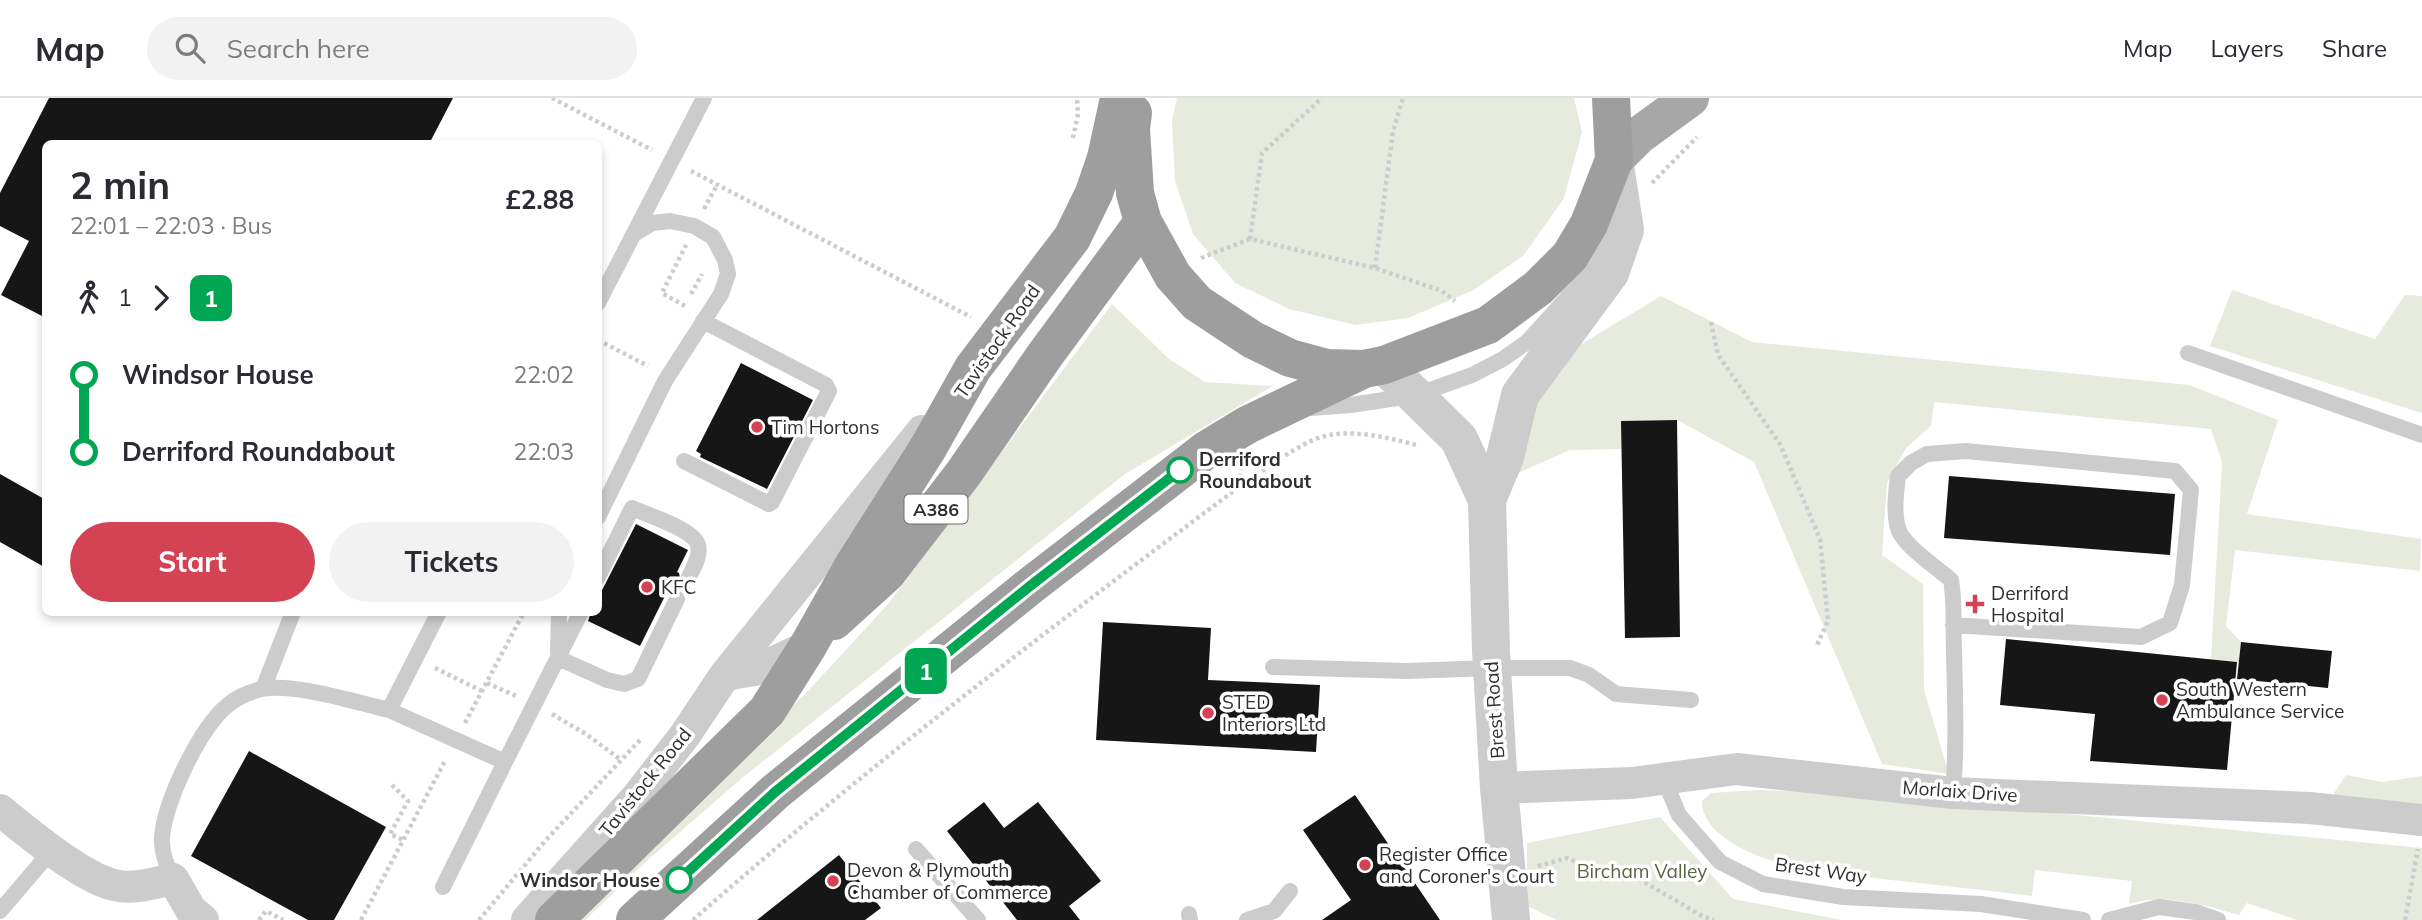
<!DOCTYPE html>
<html lang="en">
<head>
<meta charset="utf-8">
<style>
	:root { --surface:#fff; --page:#f2f2f3; --text:#2b2b33; --muted:#7c7c81; --line:#e1e1e2; --accent:#d44354 }
	body { margin:0; font-family:Mulish,sans-serif; background:var(--page); color:var(--text); height:100vh; display:flex; flex-direction:column; font-size:26px; white-space:nowrap }
	* { box-sizing:border-box; margin:0 }
	p { font-size:23px; color:var(--muted) }
	.icon { flex:none; width:38px; height:38px; fill:none; stroke:currentColor; stroke-width:2; stroke-linecap:round; stroke-linejoin:round }
	.map { position:relative; flex:1; overflow:hidden }
	.drawer { position:absolute; left:42px; top:42px; width:560px; height:476px; display:flex; flex-direction:column; background:var(--surface); border-radius:10px; box-shadow:0 4px 10px #0003 }
	.drawer>* { flex:none }
	.badge { padding:0 14px; border-radius:10px; font-size:24px; line-height:46px }
	.map>.badge { position:absolute; translate:-50% -50%; box-shadow:0 0 0 4px #fff }
	.legs { display:flex; align-items:center; gap:10px; height:77px; padding:0 28px; font-size:23px }
	.legs p { margin-inline-start:auto }
	.head { display:flex; align-items:center; justify-content:space-between; height:119px; padding:0 28px }
	h1 { font-size:38px; font-weight:700; line-height:52px }
	.primary-button { display:flex; gap:14px; margin-top:auto; padding:14px 28px }
	.primary-button a { flex:1; height:80px; border-radius:42px; background:var(--accent); color:#fff; font-size:28px; font-weight:700; line-height:80px; text-align:center }
	.primary-button a+a { background:var(--page); color:var(--text) }
	ul { padding:0 28px; list-style:none }
	li { display:flex; align-items:center; gap:24px; height:77px; font-size:26px }
	li i { display:grid; place-items:center; width:10px; height:100%; margin:0 9px; background:currentColor }
	li i::after { content:''; width:18px; height:18px; margin:-9px; border:5px solid; border-radius:50%; background:var(--surface) }
	li p { margin-inline-start:auto }
	li:first-child i { background:linear-gradient(#0000 50%,currentColor 0) }
	li:last-child i { background:linear-gradient(currentColor 50%,#0000 0) }
	header { display:flex; align-items:center; gap:42px; box-sizing:border-box; height:98px; padding:0 35px; background:var(--surface); border-bottom:2px solid var(--line) }
	header strong { font-size:33px }
	nav { display:flex; gap:38px; margin-inline-start:auto; font-size:24px }
	.search { width:490px; height:63px; background:var(--page); display:flex; align-items:center; gap:18px; box-sizing:border-box; padding:0 24px; border-radius:38px; color:var(--muted); font-size:26px }
	.map>svg:first-child { display:block }
</style>
</head>
<body>
<header>
<strong>Map</strong>
<div class="search"><svg class="icon" aria-label="search" viewBox="0 0 24 24"><circle cx="10" cy="10" r="6"/><path d="M15 15l6 6"/></svg>Search here</div>
<nav><a>Map</a><a>Layers</a><a>Share</a></nav>
</header>
<div class="map">
<svg width="2422" height="822" viewBox="0 0 2422 822">
	<rect width="100%" height="100%" fill="#fff"/>
	<path fill="#e6ebde" d="M1177,0h397l8,34 -18,66 -40,57 -50,35 -66,28 -53,7 -66,-16 -54,-26 -42,-49 -18,-53 -3,-61z
		M2232,192l143,49 30,-44 17,1v117l-212,-67z
		M1661,198l91,46 437,43 89,35 -31,94 174,25 -1,32 -185,-21 -9,76 15,16 -2,20 -28,-3 11,-197 -11,-33 -277,-27 -3,24 -25,22 -19,35 -5,72 41,29 1,106 25,84 -67,-10 -128,-302 -77,-42 -55,1v28l-52,1 -59,26 26,-78 28,-44z
		M1112,206l57,55 36,23 68,4 -148,88 -383,304 -93,81 -64,61h-18l242,-230 80,-87z
		M2346,677l36,7 40,-6v33l-82,-8 -6,-8z
		M1757,692l90,3 575,55v72h-125l-50,-17 -8,12c-37,-10 -71,-22 -110,-11l3,-23 -97,-11 -3,26c-50,-6 -100,-12 -150,-17 -37,-5 -76,-8 -112,-19 -26,-8 -69,-29 -68,-59l9,-8z
		M1660,719l73,82 109,21h-285l-30,-14v-63z"/>
	<path fill="#161616" d="M49,0h404l-24,46h-383v174l-45,-23 28,-54 -29,-15v-33z
		M741,265l72,37 -46,89 -67,-32 1,-3 -5,-3z
		M1677,322l3,217 -55,1 -4,-217z
		M0,376l46,26v68l-46,-26z
		M1949,378l226,18 -5,61 -226,-17z
		M636,426l52,26 -11,22 2,1 2,10 9,4 -4,8 -4,-5 -5,-1 -11,5 -26,52 -52,-25 3,-9h7v-14z
		M1103,524l108,6 -3,52 112,5 -4,67 -220,-12z
		M2006,541l231,23 -10,108 -137,-9 5,-47 -95,-9z
		M2241,544l91,9 -4,37 -91,-9z
		M249,653l137,76 -52,93h-26l-117,-64z
		M1355,697l85,125h-118l29,-20 -48,-70z
		M984,704l20,26 34,-26 63,79 -32,25 11,14h-63l-70,-89z
		M839,757l42,53 -16,12h-108z"/>
	<g fill="none" stroke-linecap="round" stroke-linejoin="round">
		<path stroke="#ccc" stroke-width="4.5" stroke-dasharray="3.5 3.5" stroke-linecap="butt" d="M552,0l100,52
			M1073,40l5,-24 -1,-16
			M691,73l280,146
			M1652,85l45,-46
			M704,111l13,-24
			M1250,141l12,-86 60,-55
			M1201,160l49,-19 125,29 67,23 13,10
			M1375,170l18,-137 10,-33
			M691,196l11,-20
			M685,208l-23,-13 24,-48
			M1711,224l7,33 62,89 40,95 8,82 -11,24
			M598,242l50,26
			M1239,389c23,-15 45,-33 70,-45 32,-17 75,-5 108,3
			M435,570l47,23
			M487,585l29,13
			M552,616l34,20 35,26
			M465,625l59,-111
			M392,687l16,16 -18,33 13,6
			M1538,768l29,-8 36,14 38,8 61,36 12,4
			M259,822l7,-9 17,9
			M361,822l85,-161
			M479,822l66,-79 97,-103
			M693,822c174,-154 360,-294 546,-433l2,-19
			M2405,822l13,-71"/>
		<path stroke="#ccc" stroke-width="16" d="M598,205l106,-205
			M2188,255l234,82
			M1311,310l40,-3 65,-10 56,-20 31,-16 24,-17 50,-55 21,-43
			M684,363l85,43 3,-2 57,-111 -3,-6 -123,-64
			M598,419l67,-136 56,-87 7,-20 -3,-14 -12,-23 -19,-11 -24,-5 -18,2 -16,10
			M598,479l34,-69c15,7 62,21 66,37 3,11 -5,23 -9,32
			M558,554l1,-40
			M558,560l49,22 17,4 14,-5 39,-80
			M1273,569l134,4 85,-3h78l19,7 27,19 75,6
			M263,591l30,-77
			M389,612l116,52 -62,125
			M505,664l76,-150
			M1664,681l15,36 41,47 43,22 80,13 138,7 102,16
			M1953,695c4,-48 2,-95 1,-142 -1,-24 1,-48 -3,-71 -14,-12 -45,-33 -52,-49 -6,-16 -3,-39 -1,-55l13,-13 16,-9 39,-3 209,20 16,19 -9,95 -12,38 -29,14 -188,-12
			M916,751l62,71
			M173,781c-6,-12 -12,-26 -11,-41 2,-35 38,-111 66,-133 9,-8 21,-13 34,-16 33,-6 93,13 127,21l50,-98
			M0,813l52,-61
			M1189,816l1,6
			M1247,822l27,-9 16,-20
			M2109,822l50,-13 37,5 22,8"/>
		<path stroke="#ccc" stroke-width="32" d="M725,577l35,-6 48,-23
			M1499,690l133,-5 105,-14 216,24 357,15 112,12
			M0,712c27,22 81,67 114,75 20,5 40,-2 59,-6l18,31 12,10
			M527,822l110,-123 48,-62 40,-60 197,-244"/>
		<path stroke="#ccc" stroke-width="38" d="M1384,267l75,74 28,61 4,151 8,137 12,132
			M1487,402l18,-43 15,-62 90,-122 15,-43 -11,-70"/>
		<path stroke="#a7a7a7" stroke-width="38" d="M1614,62l24,-24 52,-38"/>
		<path stroke="#9e9e9e" stroke-width="38" d="M1133,15l-2,16 4,64 8,29 30,54 24,27 56,37 37,18 37,10 37,1 20,-4 104,-40 50,-37 32,-32 19,-32 25,-64 -3,-62
			M834,523l53,-48 76,-99 82,-119 98,-133
			M554,822l213,-209 41,-65 45,-80 75,-118 45,-80 99,-130 22,-45 12,-35 13,-60
			M635,822l140,-128 255,-206 176,-136 41,-25 117,-56"/>
	</g>
	<g fill="none" stroke-linecap="round" stroke-linejoin="round">
		<g stroke="#fff" stroke-width="16">
			<path id="line-1" d="M679,782l96,-88 255,-206 150,-116"/>
		</g>
		<use href="#line-1" stroke="#00a651" stroke-width="10"/>
	</g>
	<g fill="#d44354" stroke="#fff" stroke-width="2.5">
		<circle cx="757" cy="329" r="7"/>
		<circle cx="647" cy="489" r="7"/>
		<path d="M1971.5 495.5h7v7h7v7h-7v7h-7v-7h-7v-7h7z"/>
		<circle cx="2162" cy="602" r="7"/>
		<circle cx="1208" cy="615" r="7"/>
		<circle cx="1365" cy="767" r="7"/>
		<circle cx="833" cy="783" r="7"/>
	</g>
	<g fill="#fff" stroke="#00a651" stroke-width="3.5">
		<circle cx="1180" cy="372" r="12"/>
		<circle cx="679" cy="782" r="12"/>
	</g>
	<g text-anchor="middle" dominant-baseline="central" stroke-width="7" stroke-linejoin="round" paint-order="stroke">
		<rect fill="#fff" stroke="#6d6d6d" stroke-width="2" x="904.5" y="396.5" width="63" height="29" rx="5"/>
		<g font-size="18" font-weight="bold" fill="#2f2f2f">
			<text x="936" y="411">A386</text>
		</g>
		<g font-size="19" fill="#2f2f2f" stroke="#fff">
			<text transform="translate(997 243) rotate(-55)">Tavistock Road</text>
			<text transform="translate(1494 612) rotate(-94)">Brest Road</text>
			<text transform="translate(645 684) rotate(-51)">Tavistock Road</text>
			<text transform="translate(1960 693) rotate(4)">Morlaix Drive</text>
			<text transform="translate(1821 772) rotate(8)">Brest Way</text>
		</g>
		<g font-size="19" fill="#2f2f2f" stroke="#fff" text-anchor="start">
			<text x="771" y="329">Tim Hortons</text>
			<text x="661" y="489">KFC</text>
			<text x="1991" y="495">Derriford<tspan x="1991" dy="22">Hospital</tspan></text>
			<text x="2176" y="591">South Western<tspan x="2176" dy="22">Ambulance Service</tspan></text>
			<text x="1222" y="604">STED<tspan x="1222" dy="22">Interiors Ltd</tspan></text>
			<text x="1379" y="756">Register Office<tspan x="1379" dy="22">and Coroner's Court</tspan></text>
			<text x="847" y="772">Devon &amp; Plymouth<tspan x="847" dy="22">Chamber of Commerce</tspan></text>
		</g>
		<g font-size="19" font-weight="bold" fill="#2f2f2f" stroke="#fff" text-anchor="start">
			<text x="1199" y="361">Derriford<tspan x="1199" dy="22">Roundabout</tspan></text>
			<text x="660" y="782" text-anchor="end">Windsor House</text>
		</g>
		<g font-size="19" fill="#546741" stroke="#fff">
			<text x="1642" y="773">Bircham Valley</text>
		</g>
	</g>
</svg>
<b class="badge" style="left:926px;top:573px;background:#00a651;color:#fff">1</b>
<section class="drawer">
<div class="head"><div><h1>2 min</h1><p>22:01 – 22:03 · Bus</p></div><b>£2.88</b></div>
<div class="legs"><svg class="icon" aria-label="walk" viewBox="0 0 24 24"><circle cx="13" cy="4" r="2"/><path d="M13 8l-2 6 4 7M11 14l-3 7M7 12l3-4h3l4 4"/></svg>1<svg class="icon" aria-label="forward" viewBox="0 0 24 24"><path d="M9 5l7 7-7 7"/></svg><b class="badge" style="background:#00a651;color:#fff">1</b></div>
<ul>
<li><i style="color:#00a651"></i><b>Windsor House</b><p>22:02</p></li>
<li><i style="color:#00a651"></i><b>Derriford Roundabout</b><p>22:03</p></li>
</ul>
<div class="primary-button"><a>Start</a><a>Tickets</a></div>
</section>
</div>
</body>
</html>
